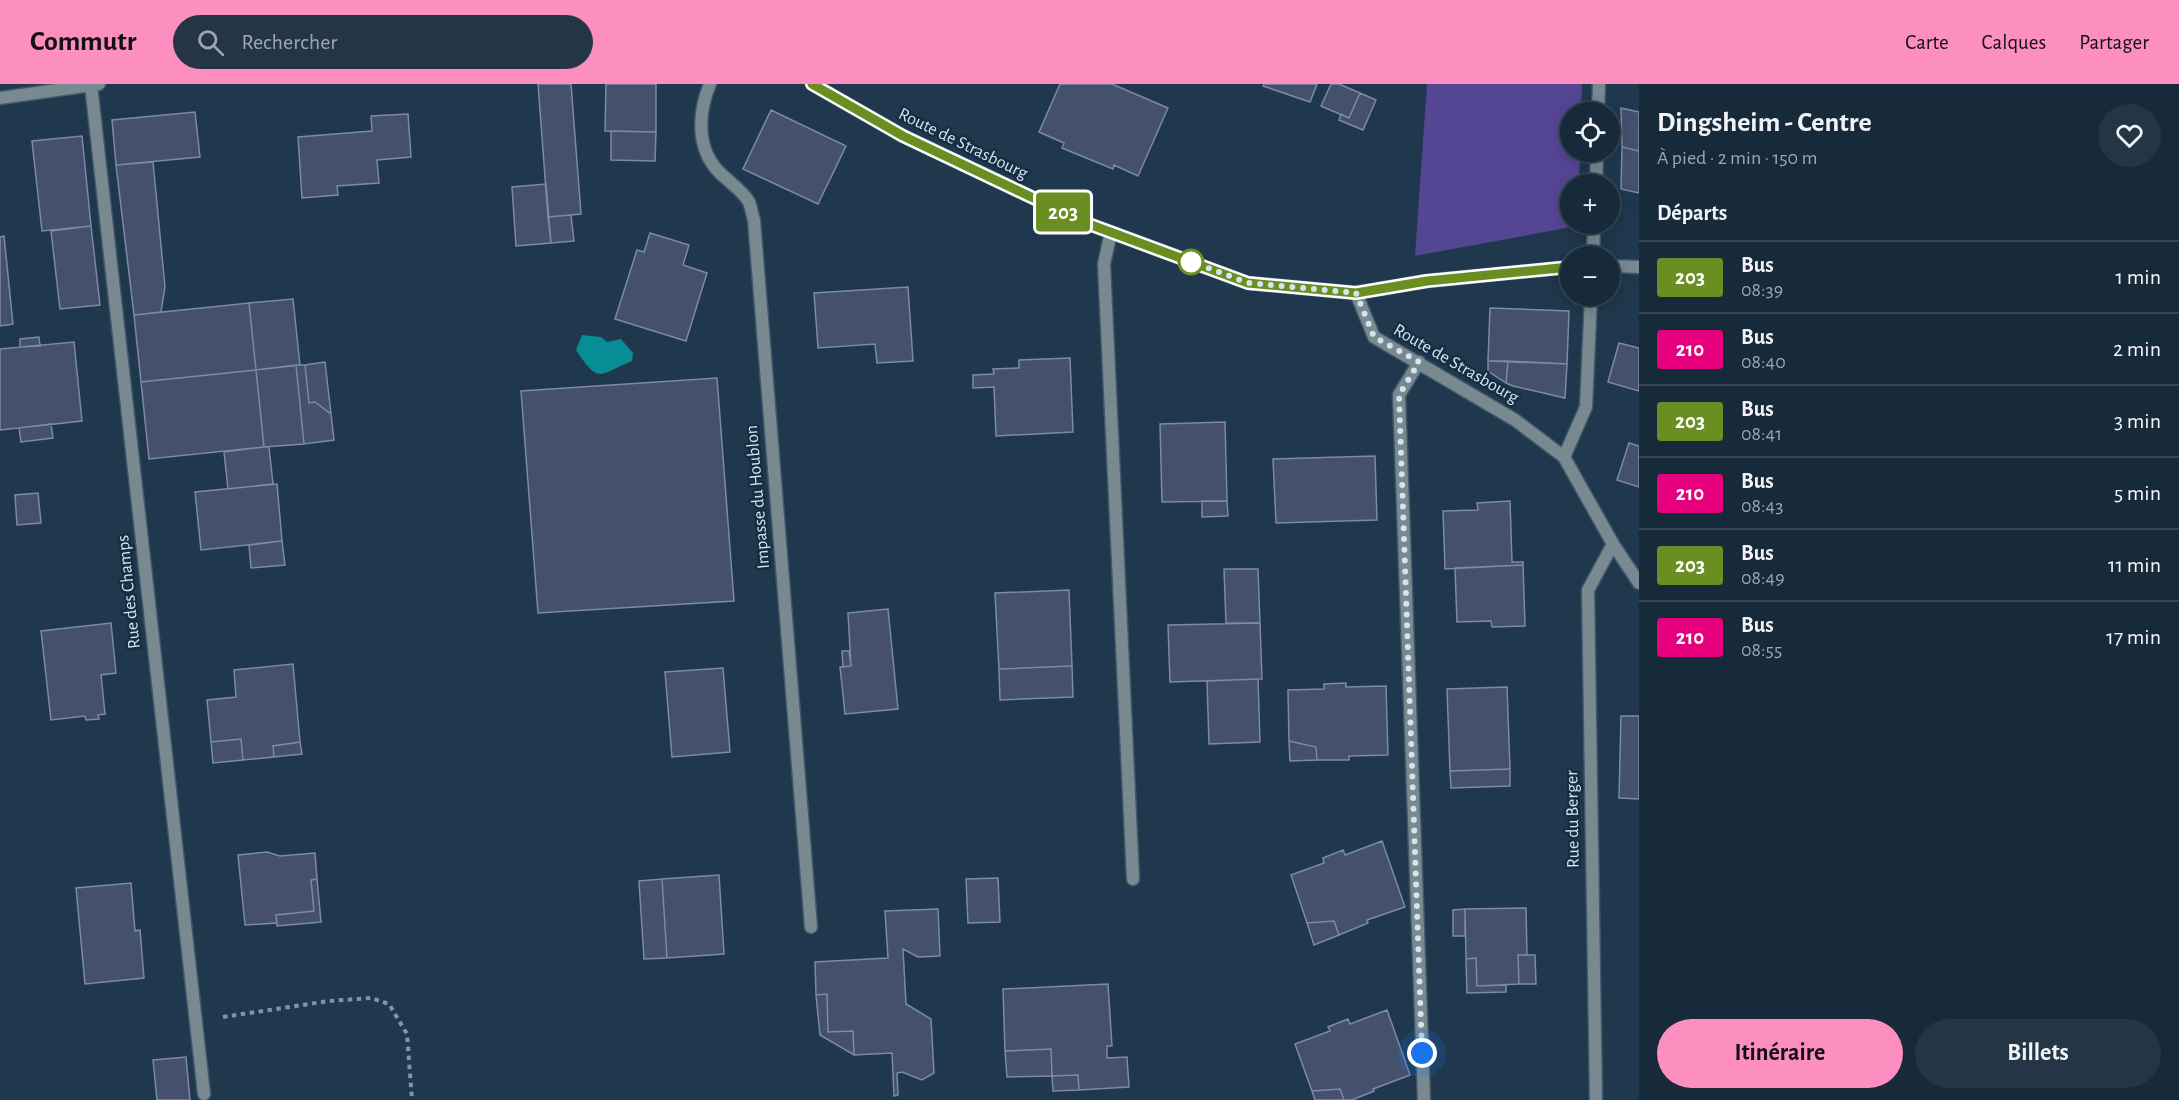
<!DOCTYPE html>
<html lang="fr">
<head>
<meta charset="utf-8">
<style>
	:root { --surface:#172a3a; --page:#243645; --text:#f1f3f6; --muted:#9ea7af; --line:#364654; --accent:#fd8ec0 }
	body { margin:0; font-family:"Alegreya Sans",sans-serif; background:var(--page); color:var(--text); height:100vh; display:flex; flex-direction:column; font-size:22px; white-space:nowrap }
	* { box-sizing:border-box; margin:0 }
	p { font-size:20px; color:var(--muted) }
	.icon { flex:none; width:33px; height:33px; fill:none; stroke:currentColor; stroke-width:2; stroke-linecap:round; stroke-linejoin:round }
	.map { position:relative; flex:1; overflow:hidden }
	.panel { display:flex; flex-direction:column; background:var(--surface); width:540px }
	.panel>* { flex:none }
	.badge { padding:0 12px; border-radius:4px; font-size:21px; line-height:39px }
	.tools { position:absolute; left:1560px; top:18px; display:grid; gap:12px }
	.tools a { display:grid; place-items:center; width:60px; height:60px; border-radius:50%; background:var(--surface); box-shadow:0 3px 15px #0003,0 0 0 2px var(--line); font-size:30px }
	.you { position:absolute; width:30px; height:30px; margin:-15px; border:4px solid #fff; border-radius:50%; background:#1a73e8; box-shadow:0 0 0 9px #1a73e833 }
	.map>.badge { position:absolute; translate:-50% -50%; box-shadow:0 0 0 3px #fff }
	h2 { padding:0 18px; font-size:22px; line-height:54px }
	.round { display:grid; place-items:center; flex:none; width:63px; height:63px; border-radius:32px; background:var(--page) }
	.overview { display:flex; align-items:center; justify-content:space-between; height:102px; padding:0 18px }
	h1 { font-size:28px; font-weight:700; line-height:45px }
	.action { display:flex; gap:12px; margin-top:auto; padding:12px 18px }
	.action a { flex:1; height:69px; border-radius:36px; background:var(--accent); color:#111; font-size:24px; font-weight:700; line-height:69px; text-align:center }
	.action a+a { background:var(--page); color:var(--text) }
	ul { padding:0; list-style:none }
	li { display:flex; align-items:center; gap:18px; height:72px; padding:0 18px; border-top:2px solid var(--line) }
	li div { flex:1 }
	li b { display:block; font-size:22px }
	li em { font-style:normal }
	li .badge { min-width:66px; font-weight:700; text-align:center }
	header { display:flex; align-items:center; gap:36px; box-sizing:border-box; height:84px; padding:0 30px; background:var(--accent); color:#111 }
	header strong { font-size:28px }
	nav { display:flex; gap:33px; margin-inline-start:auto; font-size:21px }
	.search { width:420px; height:54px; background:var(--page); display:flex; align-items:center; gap:15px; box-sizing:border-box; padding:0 21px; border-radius:33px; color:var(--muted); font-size:22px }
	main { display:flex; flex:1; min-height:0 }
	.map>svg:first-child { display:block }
</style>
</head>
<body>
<header>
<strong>Commutr</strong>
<div class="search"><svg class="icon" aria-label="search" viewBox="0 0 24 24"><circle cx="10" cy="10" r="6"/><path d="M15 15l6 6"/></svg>Rechercher</div>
<nav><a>Carte</a><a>Calques</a><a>Partager</a></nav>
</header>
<main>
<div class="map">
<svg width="1639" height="1016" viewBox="0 0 1639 1016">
	<rect width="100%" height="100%" fill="#1f384d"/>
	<path fill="#544693" d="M1427,0h155l-1,28h-11v40h10l-1,32h-9v40h8l-1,2 -162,30z"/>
	<path fill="#088c95" d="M582,251l19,2 6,5 14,-3 12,14 -1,8c-33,13 -32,25 -56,-11z"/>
	<path fill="#44506c" stroke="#7d89a8" stroke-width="1.5" d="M538,0h33l10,130 -33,3z
		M606,0h50v48l-51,-1z
		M1060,0h52l56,24 -30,68 -24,-11 -1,4 -51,-21 2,-5 -25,-11z
		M1264,0h53l-7,18 -47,-16z
		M1331,0h8l21,9 -11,25 -28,-12z
		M1360,9l16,7 -13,30 -24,-10 2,-6 8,4z
		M1621,24l18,4v39l-17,-4z
		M771,26l75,36 -28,58 -75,-35z
		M195,28l5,45 -84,8 -4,-45z
		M408,30l3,43 -34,3 2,23 -42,3 1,9 -36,3 -4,-61 74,-6 -1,-15z
		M611,47l45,1 -1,29 -44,-1z
		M82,52l9,90 -49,5 -10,-90z
		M1622,63l17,4v42l-18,-4z
		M153,78l12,125 -4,25 -27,3 -18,-150z
		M546,100l5,59 -35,3 -4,-59z
		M571,131l3,26 -23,2 -3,-26z
		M91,142l9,79 -40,4 -9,-78z
		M650,149l39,12 -6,20 24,8 -21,68 -71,-22 22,-69 7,2z
		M4,152l9,88 -13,2v-89z
		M908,203l5,74 -36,2 -2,-19 -57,4 -4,-55z
		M293,215l7,66 -44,5 -7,-67z
		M249,219l7,67 -115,12 -7,-67z
		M1490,224l79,3 -2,53 -79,-3z
		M39,253l1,9 -20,1v-8z
		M74,258l8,79 -82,9v-81z
		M1619,259l20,5v43l-31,-9z
		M1070,274l3,74 -77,4 -2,-49 -21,1v-13l21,-1 -1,-5 26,-1v-8z
		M1488,277h20l-2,22 -18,-12z
		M1508,277l59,3 -2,34 -52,-12 -7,-3z
		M325,278l6,52 -16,-12 -6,1 -4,-38z
		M296,281h9l4,38 6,-1 16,12 3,26 -30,4z
		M296,281l8,79 -40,3 -8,-77z
		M256,286l8,77 -115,12 -8,-77z
		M717,294l17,223 -196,12 -17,-222z
		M1225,338l2,79 -65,1 -2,-78z
		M51,340l2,14 -32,4 -2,-14z
		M1629,359l10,3v41l-22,-7z
		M264,363h5l4,37 -45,5 -4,-37z
		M1375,372l2,64 -101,3 -3,-64z
		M277,400l5,57 -81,9 -6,-58z
		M38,409l3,30 -24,2 -2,-30z
		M1202,417h25l1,15 -26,1z
		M1510,417l2,61h11v3l-78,4 -2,-58 35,-1 -1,-7z
		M282,457l3,24 -34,3 -2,-23z
		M1523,481l2,61 -33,1 -1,-6 -34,1 -2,-54z
		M1224,485h34l2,54h-34z
		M1069,506l3,76 -73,3 -4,-76z
		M888,525l10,100 -53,5 -5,-47 11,-1 -3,-53z
		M111,539l5,50 -15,2 4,39 -7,1 1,4 -13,1 -1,-4 -34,4 -10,-89z
		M1260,539l2,56 -92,3 -2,-57z
		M842,567h7l2,15 -8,1z
		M293,580l7,78 -27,4 1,11 -31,3 -2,-21 -30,3 -4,-42 29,-3 -2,-27z
		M1072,582l1,31 -73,3 -1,-31z
		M723,584l7,84 -58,5 -7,-85z
		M1258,595l2,63 -51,2 -2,-63z
		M1346,599v4l40,-1 2,69 -39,1v4h-32l-1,-13 -27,-6 -1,-51 36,-1v-5z
		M1507,603l3,82 -60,2 -3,-82z
		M1621,632h18v83l-20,-1z
		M241,655l2,21 -30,3 -2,-21z
		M1289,657l27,6 1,13 -27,1z
		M300,658l2,12 -28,3 -1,-11z
		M1510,685v17l-59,2 -1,-17z
		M1382,757l23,66 -38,13 1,3 -29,12 -5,-14 -27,2 -16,-48 33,-12 -1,-5 20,-8 2,5z
		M267,768l13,4 35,-3 2,26 -6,1 3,31 -38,4 1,8 -32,2 -7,-70z
		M719,791l5,79 -57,4 -5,-79z
		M998,794l2,44 -32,1 -2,-44z
		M317,795l4,43 -44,4 -1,-11 38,-4 -3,-31z
		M662,795l5,79 -23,1 -5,-78z
		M131,799l4,48 5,-1 4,48 -59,6 -9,-96z
		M1526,824l1,47h-9l1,29 -42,2 -1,-28 -10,1 -1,-50z
		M938,825l2,47 -22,1 -15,-8 3,55 25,15 3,54 -12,7 -20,-8 -5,1 1,22 -4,1 -2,-43 -38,2 -1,-24 -25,1 -1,-38 -11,1 -1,-33 73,-4 -3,-47z
		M1465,825v27h-12v-26z
		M1334,837l5,14 -25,10 -7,-22z
		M1518,871h17l1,29h-17z
		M1476,874l1,28 29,-1v7l-39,1 -1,-34z
		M1108,900l4,62h-5v12l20,-1 2,30 -50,3 -1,-15 -26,1 -1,-27 -46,2 -2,-62z
		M827,910l1,38 25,-1 1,24 -34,-20 -4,-40z
		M1387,926l23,65 -37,14 1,2 -22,9h-8l-4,-11 -28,2 -17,-47 35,-13 -2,-4 20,-8 2,5z
		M1051,965l1,27 -45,1 -2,-26z
		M186,973l4,43h-33l-4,-40z
		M1078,991l1,15 -26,1 -1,-15z
		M1340,1005l4,11h-29l-3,-9z"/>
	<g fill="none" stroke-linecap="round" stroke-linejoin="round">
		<g stroke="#40576a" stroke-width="15">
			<path id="service" d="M1111,148l-7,32 29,615
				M1419,278l-20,33 25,705"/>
		</g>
		<g stroke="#40576a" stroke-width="15">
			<path id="minor" d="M710,0c-12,29 -14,64 9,88 9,9 24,19 30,30 2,5 3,12 5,18l57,707
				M91,1l113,1009
				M1598,28l1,-28
				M1596,100l1,-32
				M1593,172l1,-32
				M1356,209l18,44 141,83 49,37 49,87 26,39
				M1564,373l22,-50 5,-111
				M1596,1016l-8,-510 25,-46"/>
		</g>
		<g stroke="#40576a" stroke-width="15">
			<path id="tertiary" d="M812,0l91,52 183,87 162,60 108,10 71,-12 143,-14
				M0,14l99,-14
				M1610,182l29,1"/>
		</g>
		<path stroke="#8295a6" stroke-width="4" stroke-dasharray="4.5 4.5" stroke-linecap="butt" d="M223,933l106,-16 42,-3 18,6 18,30 5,66"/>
		<use href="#service" stroke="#78898f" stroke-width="12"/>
		<use href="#minor" stroke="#78898f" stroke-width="12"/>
		<use href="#tertiary" stroke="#78898f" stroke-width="12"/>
	</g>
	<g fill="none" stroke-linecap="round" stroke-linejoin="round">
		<g stroke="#fff" stroke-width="14">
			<path id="line" d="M812,0l91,52 183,87 162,60 108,10 71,-12 143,-14"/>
		</g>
		<use href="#line" stroke="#6b8e23" stroke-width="9"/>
		<path stroke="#d4e3f0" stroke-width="6" stroke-dasharray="0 10.8" d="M1191,178l-1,-1 58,22 108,10 18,44 45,25 -20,33 23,658"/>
	</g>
	<circle fill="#fff" stroke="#6b8e23" stroke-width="3" cx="1191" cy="178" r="12"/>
	<g text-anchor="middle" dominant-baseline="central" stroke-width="5" stroke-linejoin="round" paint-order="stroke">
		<g font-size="18" fill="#d4e3f0" stroke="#152e42">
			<text transform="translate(963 60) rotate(26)">Route de Strasbourg</text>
			<text transform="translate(1456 280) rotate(30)">Route de Strasbourg</text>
			<text transform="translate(758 413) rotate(-95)">Impasse du Houblon</text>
			<text transform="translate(129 508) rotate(-96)">Rue des Champs</text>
			<text transform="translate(1573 735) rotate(-91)">Rue du Berger</text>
		</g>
	</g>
</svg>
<div class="tools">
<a><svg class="icon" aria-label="locate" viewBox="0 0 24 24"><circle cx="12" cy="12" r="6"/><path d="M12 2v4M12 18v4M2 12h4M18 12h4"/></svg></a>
<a>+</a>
<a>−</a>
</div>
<div class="you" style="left:1422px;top:969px"></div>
<b class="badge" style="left:1063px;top:128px;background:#6b8e23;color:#fff">203</b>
</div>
<section class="panel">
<div class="overview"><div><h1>Dingsheim - Centre</h1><p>À pied · 2 min · 150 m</p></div><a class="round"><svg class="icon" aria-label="heart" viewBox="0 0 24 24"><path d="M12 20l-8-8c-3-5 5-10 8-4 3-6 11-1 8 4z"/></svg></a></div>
<h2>Départs</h2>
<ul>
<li><span class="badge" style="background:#6b8e23;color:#fff">203</span><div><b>Bus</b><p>08:39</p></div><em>1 min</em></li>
<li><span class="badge" style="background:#e6007e;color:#fff">210</span><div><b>Bus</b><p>08:40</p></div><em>2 min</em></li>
<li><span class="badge" style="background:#6b8e23;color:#fff">203</span><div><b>Bus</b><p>08:41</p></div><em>3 min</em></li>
<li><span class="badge" style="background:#e6007e;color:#fff">210</span><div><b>Bus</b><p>08:43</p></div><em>5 min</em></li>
<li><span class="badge" style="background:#6b8e23;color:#fff">203</span><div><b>Bus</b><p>08:49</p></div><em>11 min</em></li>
<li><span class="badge" style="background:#e6007e;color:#fff">210</span><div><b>Bus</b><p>08:55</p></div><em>17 min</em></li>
</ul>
<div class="action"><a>Itinéraire</a><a>Billets</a></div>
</section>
</main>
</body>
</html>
